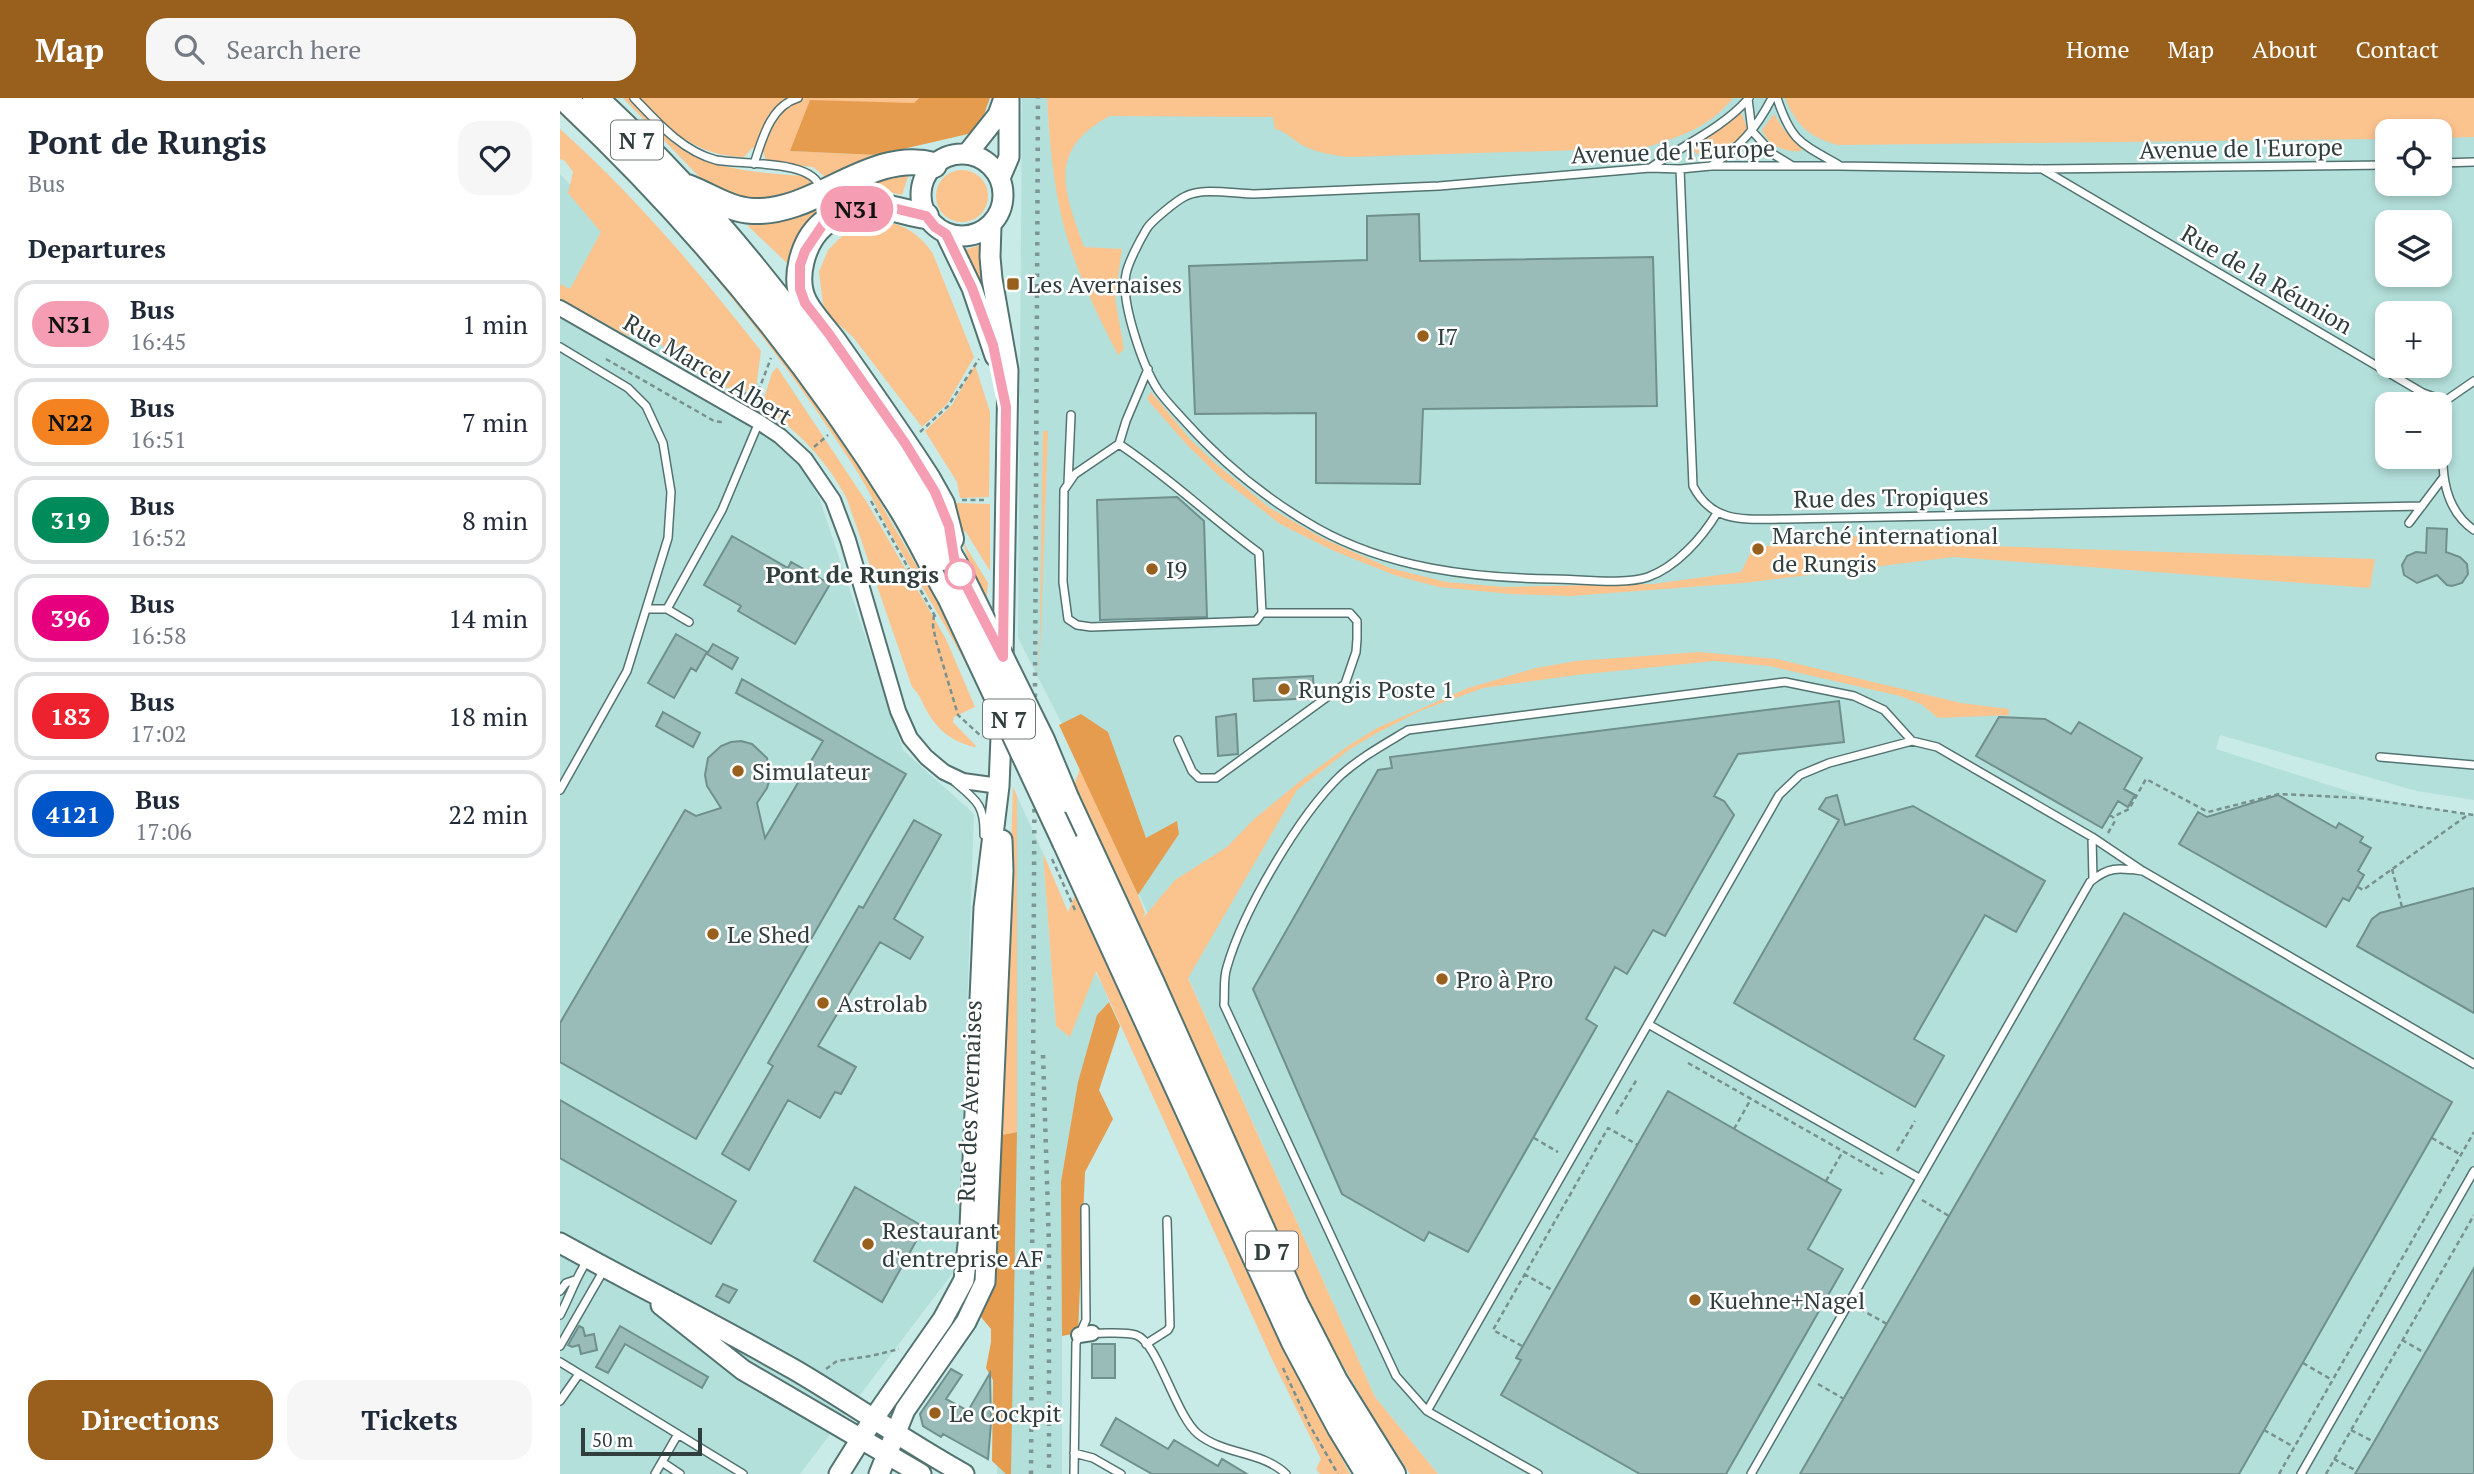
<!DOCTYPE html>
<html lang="en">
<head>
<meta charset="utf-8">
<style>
	:root { --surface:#fff; --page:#f6f6f7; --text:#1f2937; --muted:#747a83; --line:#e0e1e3; --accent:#99601d }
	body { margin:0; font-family:"PT Serif",serif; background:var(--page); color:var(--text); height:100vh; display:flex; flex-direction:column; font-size:26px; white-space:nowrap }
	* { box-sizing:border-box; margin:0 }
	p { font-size:23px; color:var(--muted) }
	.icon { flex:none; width:38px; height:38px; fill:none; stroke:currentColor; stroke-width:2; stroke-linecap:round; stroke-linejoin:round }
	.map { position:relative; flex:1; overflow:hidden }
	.panel { display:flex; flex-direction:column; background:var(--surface); width:560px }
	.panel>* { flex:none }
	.badge { padding:0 14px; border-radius:23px; font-size:24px; line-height:46px }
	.fabs { position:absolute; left:1815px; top:21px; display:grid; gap:14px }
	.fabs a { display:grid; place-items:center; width:77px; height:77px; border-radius:14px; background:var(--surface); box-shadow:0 4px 10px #0003; font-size:35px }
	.scale { position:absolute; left:21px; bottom:18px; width:121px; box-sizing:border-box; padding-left:7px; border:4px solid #303e3d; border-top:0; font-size:19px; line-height:24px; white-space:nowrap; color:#303e3d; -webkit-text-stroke:5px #fff; paint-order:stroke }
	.map>.badge { position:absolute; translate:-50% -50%; box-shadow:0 0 0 4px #fff }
	h2 { padding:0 28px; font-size:26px; line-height:63px }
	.round { display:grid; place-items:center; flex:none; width:74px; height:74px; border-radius:21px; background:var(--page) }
	.overview { display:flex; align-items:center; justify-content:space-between; height:119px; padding:0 28px }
	h1 { font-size:33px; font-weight:600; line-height:52px }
	.primary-button { display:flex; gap:14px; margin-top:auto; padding:14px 28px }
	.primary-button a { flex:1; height:80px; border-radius:21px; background:var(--accent); color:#fff; font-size:28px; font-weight:600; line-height:80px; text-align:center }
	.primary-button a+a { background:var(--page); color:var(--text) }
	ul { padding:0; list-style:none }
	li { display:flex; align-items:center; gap:21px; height:88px; margin:0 14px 10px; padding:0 14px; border:4px solid var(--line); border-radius:21px }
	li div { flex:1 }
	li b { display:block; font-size:26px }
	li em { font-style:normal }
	li .badge { min-width:77px; font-weight:700; text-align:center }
	header { display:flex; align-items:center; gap:42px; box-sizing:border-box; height:98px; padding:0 35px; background:var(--accent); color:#fff }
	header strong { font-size:33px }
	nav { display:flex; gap:38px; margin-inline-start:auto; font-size:24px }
	.search { width:490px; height:63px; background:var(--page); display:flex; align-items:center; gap:18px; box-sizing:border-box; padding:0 24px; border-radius:21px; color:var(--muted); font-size:26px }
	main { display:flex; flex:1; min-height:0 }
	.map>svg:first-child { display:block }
</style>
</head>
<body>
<header>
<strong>Map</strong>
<div class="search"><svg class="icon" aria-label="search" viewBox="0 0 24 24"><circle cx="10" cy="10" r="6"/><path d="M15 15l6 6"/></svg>Search here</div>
<nav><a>Home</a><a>Map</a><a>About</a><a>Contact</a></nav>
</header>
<main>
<section class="panel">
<div class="overview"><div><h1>Pont de Rungis</h1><p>Bus</p></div><a class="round"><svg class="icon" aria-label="heart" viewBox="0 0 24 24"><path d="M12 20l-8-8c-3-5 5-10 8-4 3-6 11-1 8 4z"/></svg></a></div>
<h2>Departures</h2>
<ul>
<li><span class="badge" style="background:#f59eb3;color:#111">N31</span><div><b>Bus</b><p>16:45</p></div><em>1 min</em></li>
<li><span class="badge" style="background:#f58220;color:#111">N22</span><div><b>Bus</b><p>16:51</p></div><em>7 min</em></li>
<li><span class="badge" style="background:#008b5a;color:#fff">319</span><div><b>Bus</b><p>16:52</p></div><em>8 min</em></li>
<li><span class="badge" style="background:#e6007e;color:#fff">396</span><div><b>Bus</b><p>16:58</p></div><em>14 min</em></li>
<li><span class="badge" style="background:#ed222e;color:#fff">183</span><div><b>Bus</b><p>17:02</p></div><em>18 min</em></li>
<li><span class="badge" style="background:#0055c8;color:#fff">4121</span><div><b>Bus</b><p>17:06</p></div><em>22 min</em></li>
</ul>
<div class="primary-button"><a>Directions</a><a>Tickets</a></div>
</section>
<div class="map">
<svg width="1914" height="1376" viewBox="0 0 1914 1376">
	<rect width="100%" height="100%" fill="#c8ebe7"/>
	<path fill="#b4e0db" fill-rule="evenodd" d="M462,0h25l2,36 10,-36h1415v702l-57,-9 -197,-56 -4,14 144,46 114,21v658h-1036l-63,-77 -209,-469 -6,14 -76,-175 -66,-129zM1827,33h53v53h-53zM1827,124h53v53h-53zM1827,215h53v53h-53zM1827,306h53v53h-53z
		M0,76l198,209 62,117 83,250 71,64 -16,452 -158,208h-240z
		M457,698l26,57 13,173 14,10 25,-64 10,18 4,12 -12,13 -35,193v266h-65l20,-342z"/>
	<path fill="#fbc38e" d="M63,0h296l-5,5 -124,48 87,4 -51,23 -13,-11 -46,-4 -5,-14 -10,-1 -8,9c-27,0 -47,-9 -70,-25l-5,7c37,32 88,33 135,37l6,4 1,7 -40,19 -56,-13z
		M487,0h686c-24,30 -54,39 -89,50l-296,9c-16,-2 -29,-4 -44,-11 -10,-5 -18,-15 -29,-17l-2,-12 -163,-1c-64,34 -46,75 -26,131l38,2 -7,49 9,51 -6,6c-24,-47 -49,-98 -59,-150 -7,-35 -10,-71 -12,-107z
		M1225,0h689v39l-34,1v-7h-53v8l-549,6c-30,-8 -41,-20 -53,-47z
		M0,5l188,204 109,151 29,55 96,166 -4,9c-24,-51 -55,-98 -83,-147 -15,-26 -27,-54 -44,-79 -82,-126 -180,-246 -291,-348z
		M1181,14l6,16c-12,18 -31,34 -53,24l1,-6z
		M1214,16l10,16 18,19 -1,2c-16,2 -33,-6 -39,-21z
		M0,31c75,67 139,143 201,222l-5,37 -20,5 -82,-53 -28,-5 -66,-36v-15l10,5 31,-57 -33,-39 5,-21 -8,-11 -5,-2z
		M376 98a26 26 0 1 1 52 0a26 26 0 1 1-52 0Z
		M349,76l-7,21 -25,-6 -25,3 -28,15 -21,21 -13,38 -43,-41 133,-49z
		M310,123c28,-1 48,10 63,33l41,103 -27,47 -25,23 -69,-90 -24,-21 -6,-12 -4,-32 9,-22 19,-19z
		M420,147l5,54 -24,-48z
		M415,267l15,47 -1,85 -29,1 -3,-16 -32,-51 27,-26z
		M217,269l89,134 80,138 29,68 -21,10 -1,5 23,24 -1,1c-21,-4 -38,-17 -48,-36 -6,-9 -6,-16 -15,-24l-65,-188c-22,-42 -49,-66 -85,-95l10,-31z
		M591,294l39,47 26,25 54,44 54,31 66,29 56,14 58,5 149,-3 88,-12 13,-26h84l6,-11 84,9 447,15 -5,29 -416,-31 -211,26 -172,13 -60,-2 -72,-7 -42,-11 -33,-13 -32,-13 -52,-26 -60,-47 -33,-32 -40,-46z
		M483,333h5l-9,251z
		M396,405l34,1v67l-24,-39 -6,-4z
		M403,444l25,41 -2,20 -12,-24z
		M1139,554l78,7 184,44 48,6v6l-71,3 -17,-14 -21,-8 -131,-30 -55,-5 -138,14 -93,13 -63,23 -43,22 -27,16 -53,41 -109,188 187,419 63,77h-28l-42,-66 -63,-107 -233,-511 8,-21 58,126 7,18 -2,5 32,-38 52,-33 27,-28 50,-41 44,-32 29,-18 91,-40 68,-20 40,-7z
		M453,689l4,9v336l-15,3z
		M483,755l25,59 8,-19 224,485 50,96h-30l-4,-5 5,-10 -50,-102 -175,-386 -26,66 -14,-11z"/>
	<path fill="#e69c4f" d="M359,0h71l-8,22 -14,14 -91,21 -87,-4 20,-51 104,3z
		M521,616l27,18 38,106 31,-17 2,13 -41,61 -79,-170z
		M549,904l11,24 -21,64 14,29 -28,53 -7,161 -16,3 -1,-154 17,-100 19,-67z
		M457,1034l-6,342h-5l-14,-13 1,-81 -7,-12 5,-26v-13l-10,-12 15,-40 6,-142z"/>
	<path fill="#9abcb8" stroke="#6f908c" stroke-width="2" d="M859,116l1,47 233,-4 4,149 -234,3 -3,75 -104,-1v-70l-121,1 -6,-148 178,-6v-44z
		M617,399l27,24 3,96 -107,3 -3,-120z
		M1867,430l20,1 -1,23 14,5 7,7 1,10 -6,9 -10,3 -5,-1 -10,-10 -20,8 -13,-8 -2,-10 5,-9 9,-4 10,1z
		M172,438l56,32 3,-6 39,22 -35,60 -57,-33 3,-5 -37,-21z
		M116,536l31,18 -11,19 -5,-3 -17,30 -26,-15z
		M153,546l25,14 -6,11 -25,-15z
		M753,578l1,22 -60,3 -1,-22z
		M182,581l164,95 -210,365 -136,-77v-39l125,-213 11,6 25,-8 -14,-22 -2,-11 3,-17 13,-12 10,-4 10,-1 11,3 15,14 3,20 -3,10 -10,15 8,35 58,-97 -87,-48z
		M1279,603l5,41 -106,12 -24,42 10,5 10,14 -69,121 -12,-6 -26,44 -12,-7 -29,52 11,7 -129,226 -39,-20 -5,9 -82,-47 -89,-205 125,-219 14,-2 -2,-11z
		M103,614l37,21 -7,14 -37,-21z
		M676,616l2,40 -20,2 -2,-39z
		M1439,619l46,2 26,15 8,-12 63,36 -18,31 11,6 -7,12 -10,-6 -16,27 -126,-72z
		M1277,697l8,30 68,-19 132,75 -29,51 -31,-17 -71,124 30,17 -29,51 -181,-104 105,-183 -20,-11 7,-11z
		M1718,697l58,33 3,-5 24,14 -3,5 11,6 -13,23 6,4 -15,26 -6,-3 -17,29 -147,-83 19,-32 9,5z
		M354,722l27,15 -47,84 29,18 -13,22 -30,-17 -62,104 38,21 -15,27 -6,-2 -15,26 -32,-18 -39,70 -27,-16 51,-88 -5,-3 91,-157 4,2z
		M1914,790v125l-117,-67 15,-27 8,-6z
		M1564,815l328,189 -213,372h-439z
		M1108,993l173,99 -33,59 35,20 -117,205h-86l-139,-79 20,-35 -5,-2z
		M0,1002l176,101 -25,43 -151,-86z
		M295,1089l69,40 -42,75 -68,-41z
		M1914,1170v206h-119l19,-32z
		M163,1186l14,6 -8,13 -13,-7z
		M19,1228l4,2 2,8 9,-2 3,16 -16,4 -2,-9 -7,2 -4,-2z
		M60,1228l88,51 -6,11 -77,-44 -17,29 -12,-6z
		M532,1246h23v34h-23z
		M391,1271l11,6 -16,24 22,12 22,-38 1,50 -3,36 -45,-25 -2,3 -18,-11 -3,-12z
		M556,1320l52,31 6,-9 44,26 4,-7 25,15h-95l-51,-29z"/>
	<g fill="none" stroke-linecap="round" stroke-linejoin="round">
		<g stroke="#537370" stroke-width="10">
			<path id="lane" d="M74,0c23,24 48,53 82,62 23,5 100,-1 104,29
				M1217,0c14,43 23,45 62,67
				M1188,1l4,32 21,23 18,11
				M1880,65l34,-1
				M194,66c8,-24 16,-58 44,-66
				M1151,68c29,-19 45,-37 61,-68
				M1090,70c33,-23 72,-39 99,-70
				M1120,71l13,317c20,39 54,33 93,33l636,-13
				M1482,71l381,224 22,8 29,-20
				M0,249l68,41 18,18 17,37 8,49 -3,46 -41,133 -67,119
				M1885,303c-1,43 -13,100 29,129
				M559,346c50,33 92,74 140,109l3,60 -6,8 -165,6 -14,-2 -9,-6 -5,-37 1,-92 11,-16 44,-30 7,-23 22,-52
				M508,386l3,-69
				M1157,415c-15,25 -41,54 -69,64 -22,8 -70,2 -95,2 -81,-1 -165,-11 -236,-51 -51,-29 -96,-66 -135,-110 -8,-9 -17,-18 -24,-28 -15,-23 -38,-89 -32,-116 2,-11 14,-34 20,-44 4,-8 31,-30 40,-34 17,-9 49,-2 68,-2l185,-8 211,-18 30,1 31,-3h128l203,3 345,-4
				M1849,425l34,-45
				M87,511h20
				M129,524l-22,-13 55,-99 37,-88
				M618,642l14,31 7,7h17l129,-94 11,-32 1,-13v-18l-7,-8h-88
				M1820,659l94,8
				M395,684c21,18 30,23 29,53
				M1532,739l1,42
				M1088,926l271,154
				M0,1193l6,-8 9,-3
				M0,1217c10,-19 16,-38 28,-56
				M532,1235c14,1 31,-2 44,2 22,7 39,80 62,99 26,21 64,17 88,40
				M586,1246l22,-14 2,-4 -3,-106
				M0,1248l45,-78
				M0,1264l183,112
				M0,1303l19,-27
				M867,1313l352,-616 21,-20 29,-12 83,-22 25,6 155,90 49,33
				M514,1355l19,5 28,16
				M102,1364l18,12
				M95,1376l23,-40
				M514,1376l2,-131 10,-23 -1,-112
				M978,1376l-111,-63 -31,-35 -172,-371c1,-12 -1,-27 3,-38 16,-56 72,-152 114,-192 20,-18 44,-31 67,-45l377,-48 69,14 30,14 28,31
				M1191,1376l339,-592c19,-16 29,-14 53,-11l331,193
				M1741,1376l173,-303"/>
		</g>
		<g stroke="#537370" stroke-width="18">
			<path id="street" d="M0,210l199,114 21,14 25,23 28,41 15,40 50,171 12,27 16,19 18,15 19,9 36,5
				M519,1237l13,-2"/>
		</g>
		<g stroke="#537370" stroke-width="23">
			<path id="secondary" d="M361 97a41 41 0 1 1 82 0a41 41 0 1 1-82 0Z
				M407,56l31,-39 6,-17
				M440,80l9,-21v-59
				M431,128l-1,31 2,22 16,91 -5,287
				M386,136l26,54 23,68
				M0,1145c78,43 158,83 235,127 58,34 111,72 169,104
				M101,1207l82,65 178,104
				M279,1376l35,-56 69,-99 21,-39 6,-53 14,-319 15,-122 3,-74
				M319,1376l26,-64 61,-88 19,-40 18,-411 -1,-31"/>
		</g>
		<g stroke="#537370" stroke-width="28">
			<path id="highway" d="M4,0c130,122 243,259 337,410 18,29 32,60 49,89
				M35,0c144,133 263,296 360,466
				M127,89c22,8 42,23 66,24 63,3 117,-63 181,-46
				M366,118c-22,-3 -45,-14 -68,-8 -11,3 -26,10 -35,16 -20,17 -31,55 -18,79 8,15 22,28 32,43 31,44 62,88 91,133l14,25 9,35
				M507,702l84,181 144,322 40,78 58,93
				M505,744l229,500 46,86 28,46"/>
		</g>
		<path stroke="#79918e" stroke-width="2.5" stroke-dasharray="5 3.5" stroke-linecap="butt" d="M46,261l108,62 7,1 4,-2
			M182,296l16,-2 13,-34
			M360,334l28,-26 31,-47
			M254,349l14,-12
			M402,402h25
			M311,403l65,117
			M374,517l-1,11 3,15 22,74 24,22
			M1549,717l4,2 16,-8 17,-30 62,33 71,-18 81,4 114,17
			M1548,735l7,-12 -2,-4
			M1832,771l10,38
			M1798,789l5,3 106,-76
			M1128,965l195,111
			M1056,1016l21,-35
			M1174,1031l17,-30
			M974,1040l24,14
			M1872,1040l29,17
			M1337,1053l18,-30
			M1266,1083l17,-30
			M1362,1102l27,16
			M964,1176l30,17
			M1300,1211l27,15
			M1842,1242l23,13
			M962,1248l-29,-16 115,-202 30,17
			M1743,1265l29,17
			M723,1270l27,58 28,48
			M266,1271l11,-8 34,-5 28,-7
			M1258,1286l26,15
			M1704,1332l30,17
			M1791,1332l23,12
			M1774,1361l23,12
			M1719,1376l195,-342
			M1766,1376l148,-259"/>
		<use href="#lane" stroke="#fff" stroke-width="7"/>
		<use href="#street" stroke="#fff" stroke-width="14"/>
		<use href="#secondary" stroke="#fff" stroke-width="19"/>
		<use href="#highway" stroke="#fff" stroke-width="24"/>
		<path stroke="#7d9593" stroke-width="4.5" stroke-dasharray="3.5 7" stroke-linecap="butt" d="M483,957l6,190v229
			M471,1376l7,-1376"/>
		<g stroke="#537370" stroke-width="28" stroke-linecap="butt">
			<path id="highway-bridge" d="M395,466l87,176 25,60
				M390,499l115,245"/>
		</g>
		<path stroke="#79918e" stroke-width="2.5" stroke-dasharray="5 3.5" stroke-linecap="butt" d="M492,761l23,51"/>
		<use href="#highway-bridge" stroke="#fff" stroke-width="24"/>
	</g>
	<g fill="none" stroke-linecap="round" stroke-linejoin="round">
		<g stroke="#fff" stroke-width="16">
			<path id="line" d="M329,109l37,9 9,11 11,7 26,54 21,57 13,62 -3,250 -48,-93 -6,-38 -14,-34 -30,-49 -76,-109 -24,-31 -5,-14v-24l5,-14 19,-28 34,-15z"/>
		</g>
		<use href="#line" stroke="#f59eb3" stroke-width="10"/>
	</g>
	<g fill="#99601d" stroke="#fff" stroke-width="2.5">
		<rect x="446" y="179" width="14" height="14" rx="3.5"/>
		<circle cx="863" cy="238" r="7"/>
		<circle cx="1198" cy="451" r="7"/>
		<circle cx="592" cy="471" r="7"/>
		<circle cx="724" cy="591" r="7"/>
		<circle cx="178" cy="673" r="7"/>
		<circle cx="153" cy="836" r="7"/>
		<circle cx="882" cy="881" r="7"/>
		<circle cx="263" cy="905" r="7"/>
		<circle cx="308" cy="1146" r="7"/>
		<circle cx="1135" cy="1202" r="7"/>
		<circle cx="375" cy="1315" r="7"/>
	</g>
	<circle fill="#fff" stroke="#f59eb3" stroke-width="3.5" cx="400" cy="476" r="14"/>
	<g text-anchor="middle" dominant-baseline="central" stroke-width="5" stroke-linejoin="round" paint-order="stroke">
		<g fill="#fff" stroke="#6e7877" stroke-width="2">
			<rect x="51" y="22.5" width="52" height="39" rx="5"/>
			<rect x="423" y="601.5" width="52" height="39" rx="5"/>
			<rect x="686" y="1133.5" width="52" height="39" rx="5"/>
		</g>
		<g font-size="23" font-weight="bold" fill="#303e3d">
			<text x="77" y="42">N 7</text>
			<text x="449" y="621">N 7</text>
			<text x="712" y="1153">D 7</text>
		</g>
		<g font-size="24" fill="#303e3d" stroke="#fff">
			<text transform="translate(1681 50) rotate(-1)">Avenue de l'Europe</text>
			<text transform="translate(1113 53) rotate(-2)">Avenue de l'Europe</text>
			<text transform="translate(1707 181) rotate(30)">Rue de la Réunion</text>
			<text transform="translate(148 271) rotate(31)">Rue Marcel Albert</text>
			<text transform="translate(1331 399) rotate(-1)">Rue des Tropiques</text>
			<text transform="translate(409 1003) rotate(-88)">Rue des Avernaises</text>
		</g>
		<g font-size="24" fill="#303e3d" stroke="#fff" text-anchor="start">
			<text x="467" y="186">Les Avernaises</text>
			<text x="877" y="238">I7</text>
			<text x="1212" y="437">Marché international<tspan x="1212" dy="28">de Rungis</tspan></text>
			<text x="606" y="471">I9</text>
			<text x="738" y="591">Rungis Poste 1</text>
			<text x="192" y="673">Simulateur</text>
			<text x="167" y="836">Le Shed</text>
			<text x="896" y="881">Pro à Pro</text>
			<text x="277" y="905">Astrolab</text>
			<text x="322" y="1132">Restaurant<tspan x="322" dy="28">d'entreprise AF</tspan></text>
			<text x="1149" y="1202">Kuehne+Nagel</text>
			<text x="389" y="1315">Le Cockpit</text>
		</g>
		<g font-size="24" font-weight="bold" fill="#303e3d" stroke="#fff" text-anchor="end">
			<text x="379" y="476">Pont de Rungis</text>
		</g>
	</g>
</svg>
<div class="fabs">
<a><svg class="icon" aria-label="locate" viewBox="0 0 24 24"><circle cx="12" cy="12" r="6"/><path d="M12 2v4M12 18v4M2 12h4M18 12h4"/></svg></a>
<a><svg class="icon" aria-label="layers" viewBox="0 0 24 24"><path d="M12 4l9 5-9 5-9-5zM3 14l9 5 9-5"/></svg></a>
<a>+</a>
<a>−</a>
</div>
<div class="scale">50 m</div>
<b class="badge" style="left:297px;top:111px;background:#f59eb3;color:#111">N31</b>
</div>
</main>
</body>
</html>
